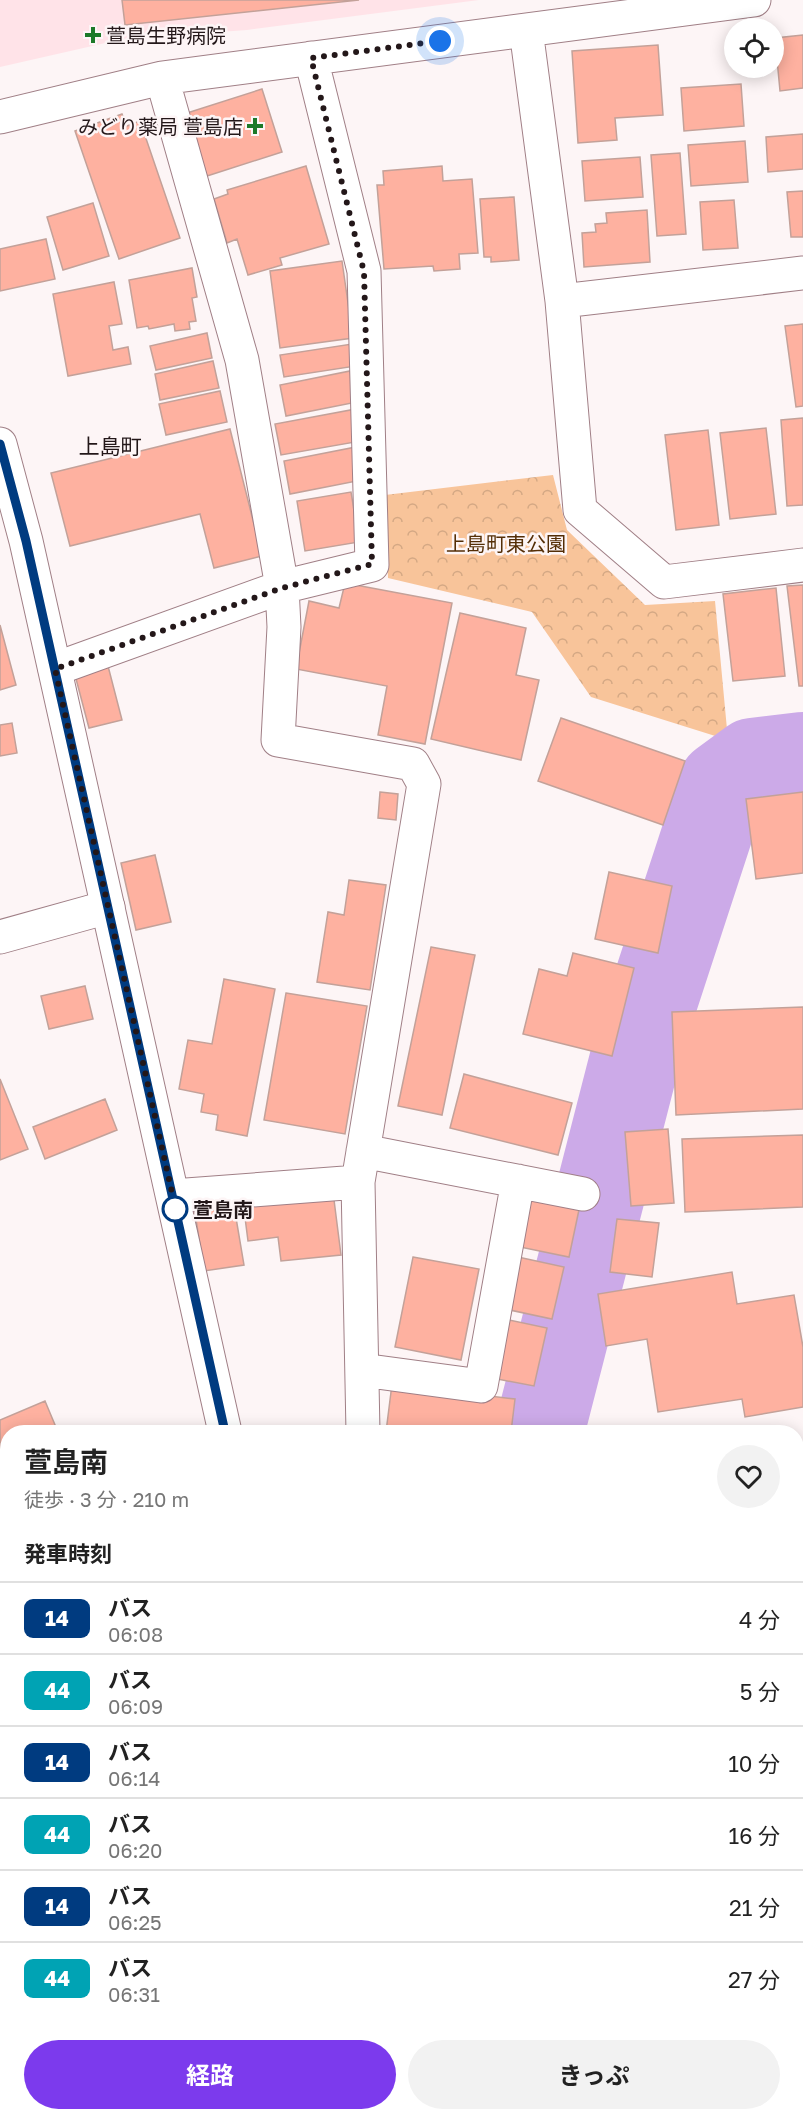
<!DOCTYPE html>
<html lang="ja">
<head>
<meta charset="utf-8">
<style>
	:root { --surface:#fff; --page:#f2f2f2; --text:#222; --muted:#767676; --line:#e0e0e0; --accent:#7c3aed }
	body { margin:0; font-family:"Golos Text","Noto Sans JP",sans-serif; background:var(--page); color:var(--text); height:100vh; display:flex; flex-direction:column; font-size:22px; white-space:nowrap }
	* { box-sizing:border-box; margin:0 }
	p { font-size:20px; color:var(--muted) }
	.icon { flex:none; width:33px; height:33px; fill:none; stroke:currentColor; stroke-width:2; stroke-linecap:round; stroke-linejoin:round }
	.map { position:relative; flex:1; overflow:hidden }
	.side { position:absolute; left:0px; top:1425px; width:804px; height:696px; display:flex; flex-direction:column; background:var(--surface); border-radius:24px 24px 0 0; box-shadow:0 3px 15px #0003 }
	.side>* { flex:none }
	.badge { padding:0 12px; border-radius:9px; font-size:21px; line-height:39px }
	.controls { position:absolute; left:724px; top:18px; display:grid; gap:12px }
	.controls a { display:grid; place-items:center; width:60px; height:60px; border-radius:50%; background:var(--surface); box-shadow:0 3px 15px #0003; font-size:30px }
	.you { position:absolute; width:30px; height:30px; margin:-15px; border:4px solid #fff; border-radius:50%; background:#1a73e8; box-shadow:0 0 0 9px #1a73e833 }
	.map>.badge { position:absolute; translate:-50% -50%; box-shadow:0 0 0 3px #fff }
	h2 { padding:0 24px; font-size:22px; line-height:54px }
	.round { display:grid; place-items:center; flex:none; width:63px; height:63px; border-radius:32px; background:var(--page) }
	.summary { display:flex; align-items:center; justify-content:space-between; height:102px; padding:0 24px }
	h1 { font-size:28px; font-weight:700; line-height:45px }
	.primary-button { display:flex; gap:12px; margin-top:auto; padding:12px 24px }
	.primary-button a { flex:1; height:69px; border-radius:36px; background:var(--accent); color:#fff; font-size:24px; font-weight:700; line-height:69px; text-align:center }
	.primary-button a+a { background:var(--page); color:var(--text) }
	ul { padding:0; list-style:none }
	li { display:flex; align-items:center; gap:18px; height:72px; padding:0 24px; border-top:2px solid var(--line) }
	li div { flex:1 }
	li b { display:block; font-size:22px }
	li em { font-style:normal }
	li .badge { min-width:66px; font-weight:700; text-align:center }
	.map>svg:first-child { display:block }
</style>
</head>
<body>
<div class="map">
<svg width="803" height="2121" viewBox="0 0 803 2121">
	<defs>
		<pattern id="park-crowns" width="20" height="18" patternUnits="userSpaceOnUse" patternTransform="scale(1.5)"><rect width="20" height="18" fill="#f8c49a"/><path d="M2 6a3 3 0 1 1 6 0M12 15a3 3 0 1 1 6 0" fill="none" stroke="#d4a884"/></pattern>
	</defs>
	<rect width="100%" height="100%" fill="#fdf5f6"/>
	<path fill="#ffe3e8" d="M0,0h479l-232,30 -124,9 -123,28z"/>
	<path fill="url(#park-crowns)" d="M553,475l14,55 78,75 70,-4 13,139 -137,-43 -59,-85 -144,-34 -3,-83z"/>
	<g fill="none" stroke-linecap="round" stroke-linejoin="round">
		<path stroke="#ccaae8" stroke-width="90" d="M539,1432l101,-393 83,-254 30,-22 50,-6
			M0,2050l8,-4"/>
	</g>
	<path fill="#feb1a0" stroke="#c3a199" stroke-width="1.5" d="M122,0h237l-234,25z
		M803,35v53l-23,3 -5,-53z
		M658,45l5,70 -48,3 2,22 -39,3 -6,-92z
		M741,84l3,42 -60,5 -3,-43z
		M262,89l20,63 -75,24 -20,-63z
		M122,114l5,12 13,-5 40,117 -61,21 -44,-128z
		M803,134v35l-35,3 -2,-35z
		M745,141l3,41 -57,4 -3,-41z
		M680,153l6,81 -29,2 -6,-81z
		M640,157l3,40 -58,4 -3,-40z
		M306,166l23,78 -49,14 2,7 -34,10 -11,-36 -10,4 -13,-44 14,-5 -1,-4z
		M442,166l1,15 29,-2 6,74 -19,1 1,15 -26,2 -1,-5 -49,3 -7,-84h7l-1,-14z
		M803,191v46h-12l-4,-45z
		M514,197l5,63 -28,2v-5h-7l-4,-58z
		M734,200l4,48 -35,2 -3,-48z
		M93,203l16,53 -46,14 -16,-53z
		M647,210l3,52 -66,5 -2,-34 14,-1 -1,-8 12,-1 -1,-10z
		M46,239l9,40 -55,12v-42z
		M342,261l11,77 -73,10 -10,-77z
		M192,268l5,29 -5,1 4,23 -7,1 1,7 -15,2 -1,-7 -25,5 -1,-3 -11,2 -8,-48z
		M114,282l8,42 -13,2 4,24 15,-3 3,17 -63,12 -15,-82z
		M803,324v82l-7,1 -11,-81z
		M207,333l5,25 -56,12 -6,-24z
		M352,344l4,22 -72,11 -4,-22z
		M213,361l6,27 -59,12 -5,-26z
		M350,371l7,31 -71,14 -6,-31z
		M220,391l7,31 -61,13 -7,-31z
		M356,409l5,32 -80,14 -6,-31z
		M803,418v87l-16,1 -6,-86z
		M766,428l10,86 -46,5 -10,-86z
		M230,429l32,127 -48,12 -14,-54 -130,32 -19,-73z
		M708,430l11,95 -43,5 -11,-95z
		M356,447l6,33 -72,14 -6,-33z
		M351,492l8,50 -54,9 -8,-50z
		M345,583l107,20 -27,141 -47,-9 9,-49 -91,-17 13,-68 30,7z
		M803,585v101h-4l-12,-100z
		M776,588l9,88 -52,5 -10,-87z
		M460,613l66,15 -10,47 23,5 -18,80 -90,-21z
		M0,625l16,60 -16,5z
		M108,666l14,54 -33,8 -14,-53z
		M561,718l124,43 -22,64 -125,-44z
		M12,723l5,30 -17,3v-31z
		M380,792l18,2 -2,26 -18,-2z
		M803,792v81l-47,6 -10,-80z
		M155,855l16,67 -35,8 -15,-67z
		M609,872l63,14 -14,67 -63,-14z
		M349,880l37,5 -16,105 -53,-8 11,-70 16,3z
		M431,947l44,8 -33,160 -44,-9z
		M573,953l61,15 -22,88 -89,-22 16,-65 28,7z
		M224,979l51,10 -28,147 -31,-6 2,-15 -17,-3 3,-18 -25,-5 9,-49 24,4z
		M85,986l8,33 -44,10 -8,-33z
		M286,993l81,13 -22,128 -81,-14z
		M803,1007v102l-127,6 -4,-103z
		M464,1074l108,29 -14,52 -108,-27z
		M0,1079l28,70 -28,11z
		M105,1099l12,31 -72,29 -12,-32z
		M668,1129l6,74 -43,3 -6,-74z
		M803,1135v72l-118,5 -3,-73z
		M333,1192l8,63 -60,6 -3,-24 -30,4 -5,-39z
		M527,1193l53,12 -11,52 -54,-11z
		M233,1200l11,65 -40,6 -10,-65z
		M617,1219l42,4 -7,54 -42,-5z
		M413,1257l66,12 -18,91 -66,-13z
		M518,1257l46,10 -12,52 -47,-10z
		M732,1272l5,32 57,-9 9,52v60l-58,10 -3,-18 -84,13 -11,-73 -41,7 -8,-52z
		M505,1319l42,9 -13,58 -42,-8z
		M392,1384l123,15 -4,33h-125z
		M45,1401l13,31h-50v49l-8,-18v-43z
		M796,1465h7v56l-7,1z
		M803,1526v36l-7,1v-36z
		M796,1695h4l3,19v6l-7,1z
		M803,1725v30l-7,1v-30z
		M803,1760v63l-7,1v-63z
		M8,1820v62l-8,-13v-44z
		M803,1939v84l-7,1v-84z
		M8,1946v60l-8,4v-60z
		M803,2029v72l-7,-52v-19z
		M7,2067l1,47h22l4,7h-34v-50z
		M30,2114h58l3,7h-57z
		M107,2114h19l-15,7z
		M277,2114h80l-17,7h-79z
		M444,2114h6l4,7h-28z
		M460,2114h201l4,7h-202z
		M675,2114h47l4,7h-47z
		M753,2114h39l3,5 -5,2h-39l-3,-6z"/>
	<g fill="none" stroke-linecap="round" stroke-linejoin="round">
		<g stroke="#a07f86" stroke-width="28">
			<path id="lane" d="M733,2114l3,7"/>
		</g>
		<g stroke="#a07f86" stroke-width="35">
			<path id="street" d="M526,30l36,271 18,209 84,72 139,-17
				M162,78l80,282 40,227 2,40 -6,113 135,24 11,20 -66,398 5,250
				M0,117l162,-39 592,-78
				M562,301l241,-28
				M55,669l227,-82 90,-22 -8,-294 -53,-213
				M0,937l108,-30
				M363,1151l220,43
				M173,1196l185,-14
				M362,1370l119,16 37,-205
				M796,1634l7,-2
				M0,1803l8,-4
				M222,2121l16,-7"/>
		</g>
		<g stroke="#a07f86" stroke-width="35">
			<path id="secondary" d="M0,444l26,97 199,891
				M386,2114l1,7"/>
		</g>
		<use href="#lane" stroke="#fff" stroke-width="26"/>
		<use href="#street" stroke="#fff" stroke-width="33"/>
		<use href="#secondary" stroke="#fff" stroke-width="33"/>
	</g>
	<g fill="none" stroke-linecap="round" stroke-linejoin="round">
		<g stroke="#fff" stroke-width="14">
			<path id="line" d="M0,444l26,97 199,891"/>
		</g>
		<use href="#line" stroke="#003b80" stroke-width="9"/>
		<path stroke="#231719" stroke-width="6" stroke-dasharray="0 10.8" d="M175,1209l2,6 -122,-546 227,-81 90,-24 -8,-292 -53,-214 129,-17"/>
	</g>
	<g fill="#1c7928" stroke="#fdf5f6" stroke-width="2">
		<path d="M90 26h6v6h6v6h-6v6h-6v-6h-6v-6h6z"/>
		<path d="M252 117h6v6h6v6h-6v6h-6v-6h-6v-6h6z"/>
	</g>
	<circle fill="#fff" stroke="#003b80" stroke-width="3" cx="175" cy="1209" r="12"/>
	<g text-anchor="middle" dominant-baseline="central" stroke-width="5" stroke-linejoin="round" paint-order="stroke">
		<g font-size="20" fill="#231719" stroke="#fdf5f6" text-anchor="start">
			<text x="106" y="35">萱島生野病院</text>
			<text x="243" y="126" text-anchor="end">みどり薬局 萱島店</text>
		</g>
		<g font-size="20" fill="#542e06" stroke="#fdf5f6">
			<text x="506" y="543">上島町東公園</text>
		</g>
		<g font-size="20" font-weight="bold" fill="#231719" stroke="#fdf5f6" text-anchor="start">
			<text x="193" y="1209">萱島南</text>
		</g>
		<g font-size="21" fill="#231719" stroke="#fdf5f6">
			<text x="110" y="446">上島町</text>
		</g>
	</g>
</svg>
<div class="controls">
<a><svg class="icon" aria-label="locate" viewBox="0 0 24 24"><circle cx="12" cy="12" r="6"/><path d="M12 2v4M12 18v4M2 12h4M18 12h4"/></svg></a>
</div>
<div class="you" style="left:440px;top:41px"></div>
<section class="side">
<div class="summary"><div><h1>萱島南</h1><p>徒歩 · 3 分 · 210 m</p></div><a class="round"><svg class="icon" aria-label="heart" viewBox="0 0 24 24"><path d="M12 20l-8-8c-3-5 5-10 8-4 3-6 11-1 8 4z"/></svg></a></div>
<h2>発車時刻</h2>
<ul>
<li><span class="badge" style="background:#003b80;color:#fff">14</span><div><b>バス</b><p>06:08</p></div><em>4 分</em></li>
<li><span class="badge" style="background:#00a3b4;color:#fff">44</span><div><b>バス</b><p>06:09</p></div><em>5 分</em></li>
<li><span class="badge" style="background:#003b80;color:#fff">14</span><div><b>バス</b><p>06:14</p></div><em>10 分</em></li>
<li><span class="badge" style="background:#00a3b4;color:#fff">44</span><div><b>バス</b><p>06:20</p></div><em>16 分</em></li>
<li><span class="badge" style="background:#003b80;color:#fff">14</span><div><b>バス</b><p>06:25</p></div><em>21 分</em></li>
<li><span class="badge" style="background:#00a3b4;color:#fff">44</span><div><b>バス</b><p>06:31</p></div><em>27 分</em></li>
</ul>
<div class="primary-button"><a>経路</a><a>きっぷ</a></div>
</section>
</div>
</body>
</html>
